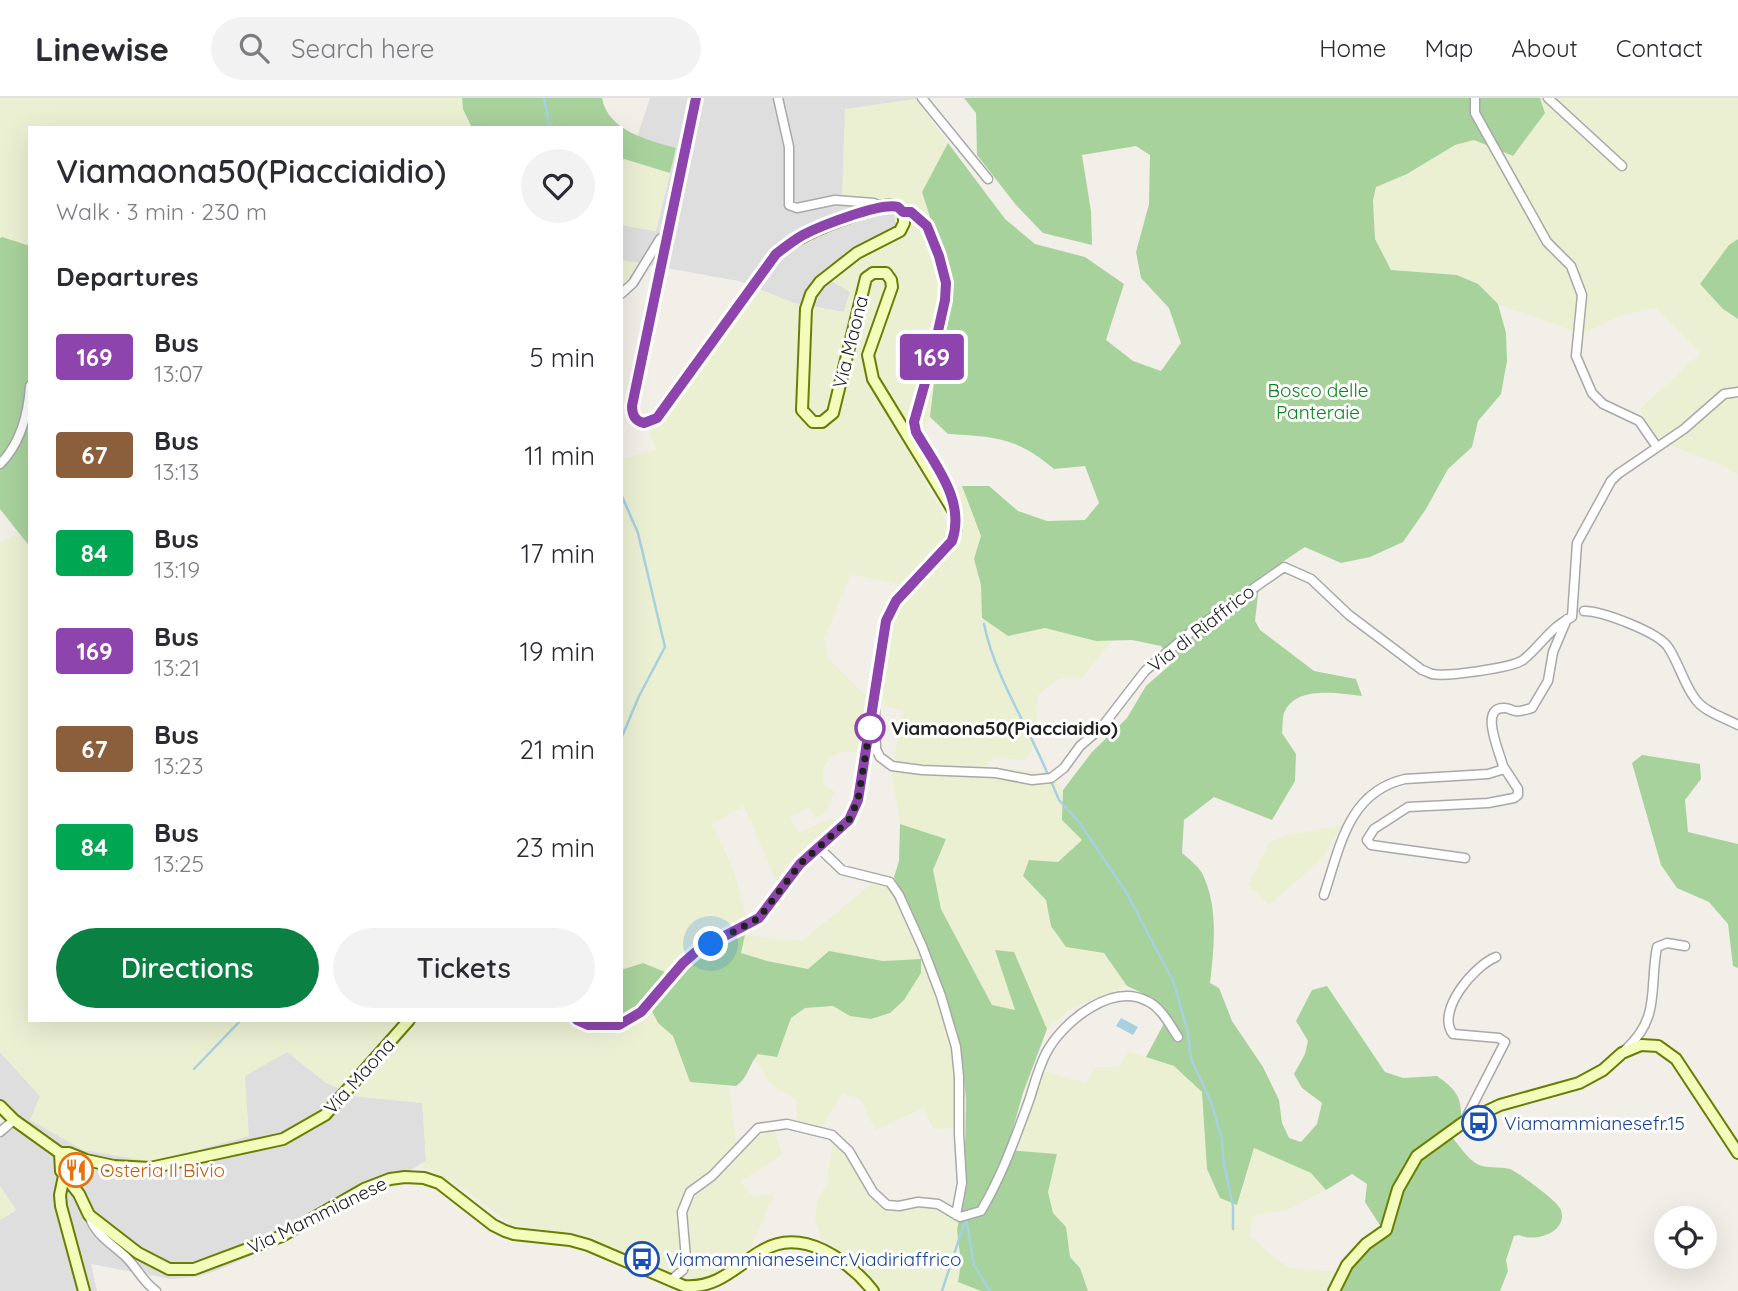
<!DOCTYPE html>
<html lang="en">
<head>
<meta charset="utf-8">
<style>
	:root { --surface:#fff; --page:#f2f2f3; --text:#2b2b33; --muted:#7c7c81; --line:#e1e1e2; --accent:#0b8043 }
	body { margin:0; font-family:Quicksand,sans-serif; background:var(--page); color:var(--text); height:100vh; display:flex; flex-direction:column; font-size:26px; white-space:nowrap }
	* { box-sizing:border-box; margin:0 }
	p { font-size:23px; color:var(--muted) }
	.icon { flex:none; width:38px; height:38px; fill:none; stroke:currentColor; stroke-width:2; stroke-linecap:round; stroke-linejoin:round }
	.map { position:relative; flex:1; overflow:hidden }
	.side { position:absolute; left:28px; top:28px; width:595px; height:896px; display:flex; flex-direction:column; background:var(--surface); border-radius:0px; box-shadow:0 7px 28px #0002 }
	.side>* { flex:none }
	.badge { padding:0 14px; border-radius:5px; font-size:24px; line-height:46px }
	.tools { position:absolute; left:1654px; top:1108px; display:grid; gap:14px }
	.tools a { display:grid; place-items:center; width:63px; height:63px; border-radius:50%; background:var(--surface); box-shadow:0 7px 28px #0002; font-size:35px }
	.you { position:absolute; width:35px; height:35px; margin:-18px; border:5px solid #fff; border-radius:50%; background:#1a73e8; box-shadow:0 0 0 10px #1a73e833 }
	.map>.badge { position:absolute; translate:-50% -50%; box-shadow:0 0 0 4px #fff }
	h2 { padding:0 28px; font-size:26px; line-height:63px }
	.round { display:grid; place-items:center; flex:none; width:74px; height:74px; border-radius:37px; background:var(--page) }
	.summary { display:flex; align-items:center; justify-content:space-between; height:119px; padding:0 28px }
	h1 { font-size:33px; font-weight:600; line-height:52px }
	.action { display:flex; gap:14px; margin-top:auto; padding:14px 28px }
	.action a { flex:1; height:80px; border-radius:42px; background:var(--accent); color:#fff; font-size:28px; font-weight:600; line-height:80px; text-align:center }
	.action a+a { background:var(--page); color:var(--text) }
	ul { padding:0; list-style:none }
	li { display:flex; align-items:center; gap:21px; height:98px; padding:0 28px }
	li div { flex:1 }
	li b { display:block; font-size:26px }
	li em { font-style:normal }
	li .badge { min-width:77px; font-weight:700; text-align:center }
	header { display:flex; align-items:center; gap:42px; box-sizing:border-box; height:98px; padding:0 35px; background:var(--surface); border-bottom:2px solid var(--line) }
	header strong { font-size:33px }
	nav { display:flex; gap:38px; margin-inline-start:auto; font-size:24px }
	.search { width:490px; height:63px; background:var(--page); display:flex; align-items:center; gap:18px; box-sizing:border-box; padding:0 24px; border-radius:38px; color:var(--muted); font-size:26px }
	.map>svg:first-child { display:block }
</style>
</head>
<body>
<header>
<strong>Linewise</strong>
<div class="search"><svg class="icon" aria-label="search" viewBox="0 0 24 24"><circle cx="10" cy="10" r="6"/><path d="M15 15l6 6"/></svg>Search here</div>
<nav><a>Home</a><a>Map</a><a>About</a><a>Contact</a></nav>
</header>
<div class="map">
<svg width="1738" height="1193" viewBox="0 0 1738 1193">
	<rect width="100%" height="100%" fill="#f2efe8"/>
	<path fill="#dfdede" d="M650,0h274l-79,12 47,92 7,38 -33,12 -36,28 21,12 -7,20 -51,-9 -54,-22 -118,-21v-35l35,6 20,-82 -39,-12z
		M287,953l38,31 29,14 69,7 3,58 -132,76 -76,33 -22,7 -26,2 -79,-15 6,27h-97v-71l16,-10 -16,-24v-60l10,-6 -10,-10v-58l40,44 205,-20z"/>
	<path fill="#ecf0d3" d="M0,0h462l1,11 9,19h-442v118l-30,-8z
		M1540,0h198v141l-9,6 -6,64 15,10v156l-16,-10 -63,-24 -20,-31 61,-57 -44,-45 -35,7 -38,19 -85,-30 -20,-20 -21,-9 -66,-5 -16,-31 -2,-39 3,-13 31,-13 48,-29 19,-5 39,15 32,-42z
		M915,1l33,44 -26,49 30,94 -18,97 -4,34 -15,47 28,50 6,18 -46,53 -52,-11 -26,64 3,20 38,38 -9,56h-17l-9,6 -8,10v15l12,9 -9,20 -12,6 -5,-11 -19,10 8,16 34,-15 3,7 -25,18 -22,21 -12,18 -32,-76 -32,18 21,44 14,52 -46,20 -36,32 -22,-9 -22,7v-511l36,-9 -8,-17 8,-4 31,-39 70,-101 35,14 51,9 6,-20 -20,-12 36,-28 33,-12 -7,-37 -50,-6 3,-88z
		M621,60l49,15 -15,58 -34,-6z
		M621,162l19,3 -19,24z
		M962,388l19,51 -7,22 7,26 1,33 26,18 37,-8 51,13h16l-30,37h-23l-21,17 -3,49 -9,16 -34,-2 -6,9 64,6 13,17 -1,30 20,19 -24,23 -35,15 23,23 5,26 53,27 23,33 -55,22 -25,21 -33,-76 -19,-3 20,61 -23,-6 -51,-96 -8,-39 13,-31 -46,-15 -8,-49 10,-65 -23,-5 12,-80 9,-20 50,-57 11,-15v-16l-7,-28z
		M17,435l13,14v473h372l-59,71 -18,-9 -38,-30 -42,24 4,60 -96,26 -70,-12 -53,-30 10,-24 -40,-44v-509z
		M1342,727l-18,32 -55,48 -21,-20 21,-42 17,-8z
		M875,783l17,5 32,73 28,86 3,46 -2,37 -20,1 -9,-21 -49,22 -15,-31 -17,-6 -22,35 -24,-4 -1,-24 -26,-16 -16,-26 4,-4 19,3 14,-40 14,-9 28,-2 17,10 70,-57 -37,2 -54,-10 -21,18 -41,-8 -26,-8 4,-18 57,6z
		M652,913l6,12 15,13 17,46 39,4 7,55 18,-14 19,-4 9,32 -41,26 9,14 24,-1 -22,52 -13,15 -25,15 -19,4 -30,-5 -45,-22 -42,-17 -66,-11 -46,-34 -46,-27 6,-3 -4,-58 -68,-7 62,-76h145l10,5 31,6 22,-2z
		M1128,954l46,13 28,27 5,77 31,36 16,-57 57,25 15,17 -37,19 -35,7 -5,20 40,32 49,4 -7,19h-243l-8,-23 -10,-11 -4,-30 -13,-14 -5,-21 9,-38 -50,-3 26,-83 53,15 10,-16h22z
		M833,1045l19,18 20,36 19,15 21,-6 26,3 21,13 -2,8 4,33 -3,18 23,10h-103l-20,-25 -37,-27 -6,-21 2,-18 9,-15z
		M0,1088l16,24 -16,10z"/>
	<path fill="#a8d29c" d="M462,0h140c6,33 46,42 74,50l-6,25 -49,-15v-30h-149l-9,-19z
		M964,0h576l5,15 -32,43 -39,-16 -19,5 -48,29 -31,13 -3,13 2,39 16,31 66,5 21,9 20,20 8,29 1,28 -6,33 -23,27 -6,26 -24,22 -22,40 -23,33 -33,15 -29,6 -36,-16 -45,30 -5,44 5,9 54,41 42,8 6,17c-22,-2 -64,-11 -77,15 -3,5 -2,15 -3,22l14,21 -1,27 -23,39 -58,-23 -30,23 -2,33c7,6 16,13 20,20 17,34 12,75 8,110l9,5 13,33 31,46 16,33 3,23 7,15 12,4 16,-18 5,-21 -20,-15 -8,-14 11,-20 3,-13 -12,-20 16,-31 15,-4 58,86 18,6 34,-2c18,13 25,20 24,43l-49,38 -31,70 -16,-25 2,-18 -15,-10 -26,16 -15,-17 -57,-25 -17,57 -17,-7 -13,-29 -5,-77 -28,-26 -28,-9 23,-43 -16,-16 -26,-12 -23,-33 -38,-6 -15,-21 -5,-26 -23,-24 6,-16 29,2 24,-22 -20,-20 1,-30 29,-38 35,-34 19,-32 25,-22 -10,-18 -29,-6 -36,1 -51,-13 -37,8 -26,-18 -1,-33 -7,-26 7,-23 -19,-50h27l29,25 29,10 38,-1 14,-17 -14,-37 -31,3c-38,-32 -58,-32 -106,-35l-18,-17 4,-34 18,-97 -30,-94 26,-49 57,76 30,25 50,13 39,27 -18,56 27,21 28,10 20,-28 -12,-35 -28,-30 -5,-26 13,-48 1,-49 -14,-9 -54,9 9,56 1,34 -49,-12 -27,-28 -39,-50 -1,-42z
		M2,139l28,9v301l-30,-38v-271z
		M1738,141v80l-15,-10 -23,-25 29,-39z
		M1642,657l58,9 1,15 -16,21 3,32 50,12v124l-5,-2 -5,-42 -19,-22 -32,-14 -16,-23 -29,-102z
		M900,726l46,15 -13,31 8,39 51,96 23,5 -20,-60 19,2 33,77 -24,64 -16,57 50,4 -9,38 5,21 13,14 4,30 10,11 8,23h-107l-23,-9 3,-19 -4,-33 7,-36 2,-94 -4,-41 -5,-27 -14,-42 -31,-79 -18,-34 5,-16z
		M745,837l-4,18 26,8 41,8 21,-18 54,10 38,-2v14l-17,27 -14,13 -19,6 -21,-3 -17,-10 -28,2 -14,10 -14,39 -19,-3c-10,12 -9,23 -22,32l-46,-4 -17,-46 -15,-13 -6,-12 -17,-2 -14,7v-46l22,-7 22,9 8,-6z
		M1451,1038c7,8 17,23 26,28 9,5 23,2 33,5 9,4 48,32 51,41 7,22 -25,33 -42,25l-5,1 -8,24 2,11 -8,20h-161l18,-32 25,-18 11,-17 12,-40 18,-25z"/>
	<path fill="#a7d0e0" d="M1121,920l17,9 -5,8 -17,-9z"/>
	<g fill="none" stroke-linecap="round" stroke-linejoin="round">
		<path stroke="#a7d0e0" stroke-width="2.5" d="M544,0l6,30
			M621,396l17,39 27,114 -26,49 -18,43
			M984,526c11,54 44,101 64,151
			M1051,683l8,19 20,22 47,70 47,89 15,51 3,27 20,43 11,38 2,25 9,41v23
			M194,971l47,-49
			M966,1120l8,47 16,26
			M942,1193l23,-70"/>
		<g stroke="#a8a8a8" stroke-width="11">
			<path id="street" d="M778,0l11,49v58l8,3 38,-8 39,3 4,4
				M922,0l66,81
				M1475,0v15l72,129 24,24 11,29 -6,61 16,37 11,11 36,17 18,26
				M1548,0l74,68
				M903,114h8l16,14 12,30 7,27 -1,17 -14,58 -17,64 3,10 34,60 4,17
				M621,196l12,-11 27,-44 7,-4
				M0,366c21,-21 28,-49 30,-78
				M1584,513c18,0 74,21 84,36 11,16 16,38 28,53 9,12 29,18 42,25
				M875,612l1,39 4,8 12,9 30,4 74,3 36,7 19,-2 13,-10 16,-22 21,-18 44,-57 46,-39 93,-65 27,12 38,36 73,55c4,1 7,3 10,4 14,3 80,-6 91,-14 18,-14 27,-33 49,-43l5,-74 34,-62 7,-7 66,-45 40,-35 14,-2
				M818,749l24,23 48,12 9,13 23,51 19,50 15,51 3,30v57l3,49 -6,32
				M1465,760l-94,-13 -4,-5 7,-11 34,-22 80,-4 26,-5 4,-3v-6l-15,-23
				M1324,797c16,-48 24,-103 81,-116l83,-5 13,-4 2,-4c-3,-13 -25,-60 2,-58 4,0 7,3 11,3 5,1 11,-2 16,-3l16,-27 5,-29 14,-33
				M1626,951c35,-32 23,-61 31,-102l10,-4 18,3
				M1464,1024l41,-80 -6,-4 -46,-4c-18,-23 22,-69 43,-77
				M0,1034l14,-12
				M89,1117c6,20 22,28 37,42 11,11 17,25 30,34
				M670,1183l13,-11 3,-12 -4,-46 8,-20 22,-16 46,-48 29,-4 45,11 17,16 24,41 14,13 12,1 19,-4 20,2 22,13 21,-6c21,-35 35,-75 49,-113 5,-16 10,-36 19,-50 17,-28 63,-65 98,-47 14,6 23,24 31,36"/>
		</g>
		<g stroke="#697f02" stroke-width="14">
			<path id="secondary" d="M577,922l11,5h31l22,-13 42,-49 15,-13 61,-32 41,-54 49,-44 9,-20 28,-179 10,-20 56,-60 4,-12v-14l-83,-136 -5,-24 24,-68 -1,-7 -5,-7h-13l-7,5 -33,135 -11,9h-9l-11,-12 4,-101 5,-15 9,-12 37,-29 43,-22 4,-8v-8l-6,-8 -8,-2 -12,2c-35,13 -72,23 -102,47l-119,163 -13,6c-9,-2 -12,-8 -12,-17l64,-308
				M0,1008l14,14 46,33
				M60,1055l1,18 18,23 10,21 49,38 31,16h25l88,-33 82,-47 26,-10 15,-2 19,1 15,5 54,42 12,6 9,3 56,6 18,5 96,41c58,5 72,-67 139,-36 20,10 36,23 50,41
				M60,1055h9l17,7 28,6 36,2 133,-29 42,-24 84,-95
				M64,1078l-4,19 1,11 23,85
				M1334,1193l13,-26 19,-21 20,-14 12,-41 19,-33 47,-34 36,-17 79,-22 24,-13 19,-17 19,-8 17,1 18,13 62,94"/>
		</g>
		<use href="#street" stroke="#fff" stroke-width="8"/>
		<use href="#secondary" stroke="#f4fcbc" stroke-width="10"/>
	</g>
	<g fill="none" stroke-linecap="round" stroke-linejoin="round">
		<g stroke="#fff" stroke-width="16">
			<path id="line" d="M577,922l11,5h31l22,-13 42,-49 15,-13 61,-32 41,-54 49,-44 9,-20 28,-179 10,-20 56,-60c14,-40 -17,-76 -36,-109l-2,-10 18,-64 13,-58 1,-17 -7,-27 -12,-30 -16,-14h-8l-5,-5c-17,-5 -78,19 -95,28 -9,5 -18,12 -27,19l-119,164 -13,5c-9,-2 -12,-8 -12,-17l64,-308"/>
		</g>
		<use href="#line" stroke="#8e44ad" stroke-width="10"/>
		<path stroke="#212121" stroke-width="7" stroke-dasharray="0 12.6" d="M711,846l48,-26 41,-54 49,-44 9,-20 12,-72"/>
	</g>
	<defs>
		<g id="bus-ring" transform="scale(1.75)"><circle r="9.5" fill="#fff" stroke="#1a4fb4" stroke-width="1.5"/><path d="M-5-6H5V4H4V6H2V4H-2V6H-4V4H-5ZM-3.5-4V0h7V-4ZM-3.5 1.2v1.5H-2V1.2ZM2 1.2v1.5H3.5V1.2Z" fill="#1a4fb4"/></g>
		<g id="restaurant-ring" transform="scale(1.75)"><circle r="9.5" fill="#fff" stroke="#e8710a" stroke-width="1.5"/><path d="M-5-6h1v4h1v-4h1v4h1v-4h1v5L-1.5 .5V6h-2V.5L-5-1ZM5-6V6H3V1.5H1.5Q1.5-4 5-6Z" fill="#e8710a"/></g>
	</defs>
	<g fill-rule="evenodd">
		<use href="#bus-ring" x="1479" y="1025"/>
		<use href="#restaurant-ring" x="76" y="1072"/>
		<use href="#bus-ring" x="642" y="1161"/>
	</g>
	<circle fill="#fff" stroke="#8e44ad" stroke-width="3.5" cx="870" cy="630" r="14"/>
	<g text-anchor="middle" dominant-baseline="central" stroke-width="6" stroke-linejoin="round" paint-order="stroke">
		<g font-size="19" fill="#212121" stroke="#fff">
			<text transform="translate(850 244) rotate(-76)">Via Maona</text>
			<text transform="translate(1201 530) rotate(-38)">Via di Riaffrico</text>
			<text transform="translate(359 978) rotate(-48)">Via Maona</text>
			<text transform="translate(317 1117) rotate(-26)">Via Mammianese</text>
		</g>
		<g font-size="19" fill="#08861b" stroke="#fff">
			<text x="1318" y="292">Bosco delle<tspan x="1318" dy="22">Panteraie</tspan></text>
		</g>
		<g font-size="19" font-weight="bold" fill="#212121" stroke="#fff" text-anchor="start">
			<text x="891" y="630">Viamaona50(Piacciaidio)</text>
		</g>
		<g font-size="19" fill="#164399" stroke="#fff" text-anchor="start">
			<text x="1504" y="1025">Viamammianesefr.15</text>
			<text x="666" y="1161">Viamammianeseincr.Viadiriaffrico</text>
		</g>
		<g font-size="19" fill="#c56008" stroke="#fff" text-anchor="start">
			<text x="100" y="1072">Osteria Il Bivio</text>
		</g>
	</g>
</svg>
<div class="tools">
<a><svg class="icon" aria-label="locate" viewBox="0 0 24 24"><circle cx="12" cy="12" r="6"/><path d="M12 2v4M12 18v4M2 12h4M18 12h4"/></svg></a>
</div>
<div class="you" style="left:711px;top:846px"></div>
<b class="badge" style="left:932px;top:259px;background:#8e44ad;color:#fff">169</b>
<section class="side">
<div class="summary"><div><h1>Viamaona50(Piacciaidio)</h1><p>Walk · 3 min · 230 m</p></div><a class="round"><svg class="icon" aria-label="heart" viewBox="0 0 24 24"><path d="M12 20l-8-8c-3-5 5-10 8-4 3-6 11-1 8 4z"/></svg></a></div>
<h2>Departures</h2>
<ul>
<li><span class="badge" style="background:#8e44ad;color:#fff">169</span><div><b>Bus</b><p>13:07</p></div><em>5 min</em></li>
<li><span class="badge" style="background:#8b5e3c;color:#fff">67</span><div><b>Bus</b><p>13:13</p></div><em>11 min</em></li>
<li><span class="badge" style="background:#00a651;color:#fff">84</span><div><b>Bus</b><p>13:19</p></div><em>17 min</em></li>
<li><span class="badge" style="background:#8e44ad;color:#fff">169</span><div><b>Bus</b><p>13:21</p></div><em>19 min</em></li>
<li><span class="badge" style="background:#8b5e3c;color:#fff">67</span><div><b>Bus</b><p>13:23</p></div><em>21 min</em></li>
<li><span class="badge" style="background:#00a651;color:#fff">84</span><div><b>Bus</b><p>13:25</p></div><em>23 min</em></li>
</ul>
<div class="action"><a>Directions</a><a>Tickets</a></div>
</section>
</div>
</body>
</html>
